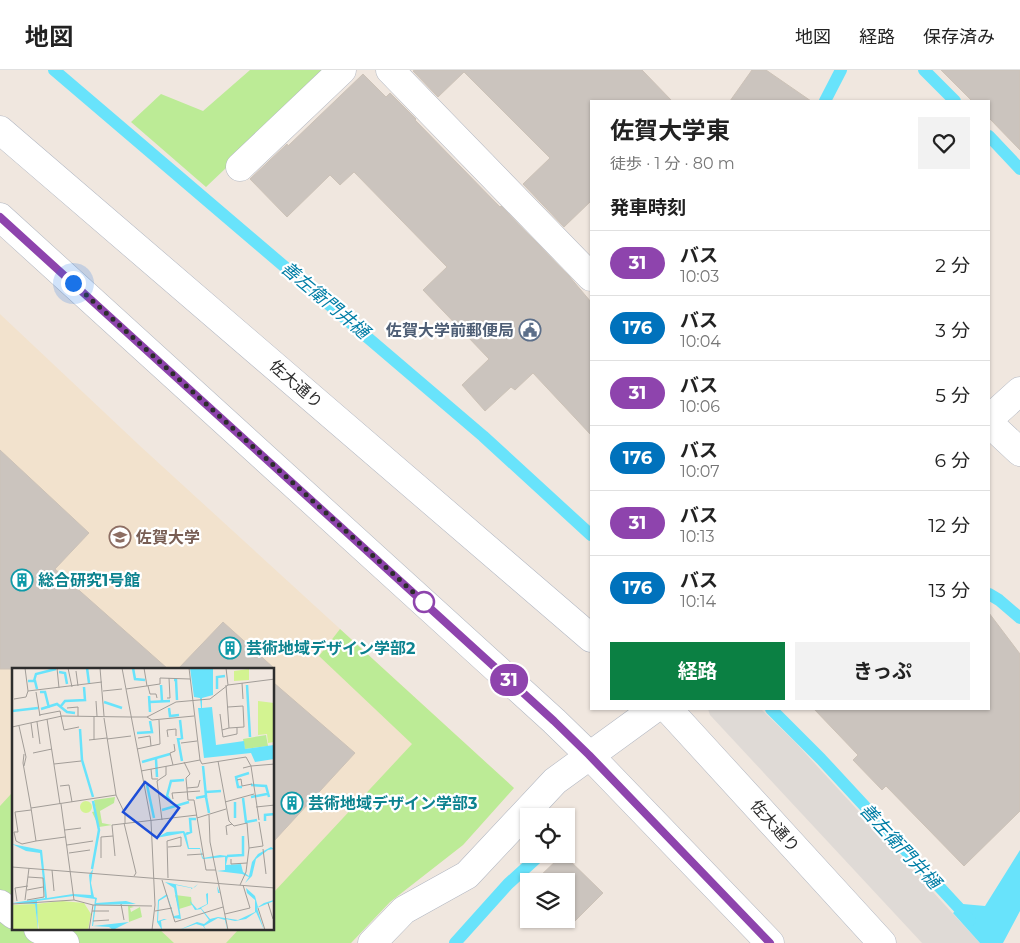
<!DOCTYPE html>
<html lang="ja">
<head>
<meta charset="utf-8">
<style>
	:root { --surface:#fff; --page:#f2f2f2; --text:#222; --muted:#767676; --line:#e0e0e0; --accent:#0b8043 }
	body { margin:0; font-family:Montserrat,"Noto Sans JP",sans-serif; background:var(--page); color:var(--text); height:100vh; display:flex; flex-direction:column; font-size:19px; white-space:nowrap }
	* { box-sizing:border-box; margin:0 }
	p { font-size:16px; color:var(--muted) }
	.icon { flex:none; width:28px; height:28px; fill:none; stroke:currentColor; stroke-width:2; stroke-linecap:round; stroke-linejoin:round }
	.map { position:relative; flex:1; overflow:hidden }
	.drawer { position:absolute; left:590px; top:30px; width:400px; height:610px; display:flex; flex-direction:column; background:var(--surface); border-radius:0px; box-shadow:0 1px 4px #0004 }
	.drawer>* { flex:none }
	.badge { padding:0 10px; border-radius:16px; font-size:18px; line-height:32px }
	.fabs { position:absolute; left:520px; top:738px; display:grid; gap:10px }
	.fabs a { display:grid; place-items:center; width:55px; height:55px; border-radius:0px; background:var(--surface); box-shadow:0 1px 4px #0004; font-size:25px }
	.you { position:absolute; width:25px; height:25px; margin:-12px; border:4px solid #fff; border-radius:50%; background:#1a73e8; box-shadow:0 0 0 8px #1a73e833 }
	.map>.badge { position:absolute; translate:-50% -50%; box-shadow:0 0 0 2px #fff }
	h2 { padding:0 20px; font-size:19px; line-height:45px }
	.round { display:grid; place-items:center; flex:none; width:52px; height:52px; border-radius:0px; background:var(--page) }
	.overview { display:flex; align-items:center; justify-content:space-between; height:85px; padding:0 20px }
	h1 { font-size:24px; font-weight:700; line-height:38px }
	.button { display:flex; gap:10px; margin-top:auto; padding:10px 20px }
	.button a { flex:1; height:58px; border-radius:0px; background:var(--accent); color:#fff; font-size:20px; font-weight:700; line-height:58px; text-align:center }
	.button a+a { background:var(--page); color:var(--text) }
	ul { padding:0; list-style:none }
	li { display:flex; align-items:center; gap:15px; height:65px; padding:0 20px; border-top:1px solid var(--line) }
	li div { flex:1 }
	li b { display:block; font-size:19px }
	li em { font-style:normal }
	li .badge { min-width:55px; font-weight:700; text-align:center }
	header { display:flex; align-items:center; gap:30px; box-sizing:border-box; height:70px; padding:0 25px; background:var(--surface); border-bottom:1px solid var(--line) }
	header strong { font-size:24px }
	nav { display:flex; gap:28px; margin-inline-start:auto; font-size:18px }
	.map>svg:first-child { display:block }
</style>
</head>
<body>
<header>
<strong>地図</strong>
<nav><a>地図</a><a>経路</a><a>保存済み</a></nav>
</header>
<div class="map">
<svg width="1020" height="873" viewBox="0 0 1020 873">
	<rect width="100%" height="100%" fill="#f0e7df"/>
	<path fill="#f2e2cd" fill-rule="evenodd" d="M0,244l139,131 375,343 -51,57 -73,57 -39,41h-351zM14,599h260v260h-260z"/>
	<path fill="#bceb96" d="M250,0h79l-123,117 -75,-65 30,-28 42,17z
		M340,559l174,159 -51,57 -73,57 -39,41h-125l13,-14h35v-37l138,-148 -93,-88z
		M11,724l3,3v132h145l15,14h-174v-137z"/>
	<path fill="#dfdad6" d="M708,639h53l34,33 185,201h-58l-212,-228z"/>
	<path fill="#68e3fb" d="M1020,780v61l-17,32h-23l-27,-30 10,-9 22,2z"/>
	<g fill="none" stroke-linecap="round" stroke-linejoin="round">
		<path stroke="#68e3fb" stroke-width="12" d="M54,0l429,366 108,99
			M924,0l31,31
			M825,31l16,-31
			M989,66l31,33
			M989,524l10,6 21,18
			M771,639l50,50 149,161
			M455,873l53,-59 33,-30"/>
	</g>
	<path fill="#cbc4be" stroke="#ccc2b7" d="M415,0h227l30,31h-81v100l-27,26 -41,-43 27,-26 -86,-86 -26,25 -25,-26z
		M752,0h14l45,31h-81z
		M941,0h79v80l-31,-32v-17h-17z
		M363,4l23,23 4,-4 26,26 -1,1 85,87 1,-1 68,70 22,26v133l-58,-62 -18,17 -4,-3 -26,24 -23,-26 27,-26 -66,-69 24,-23 -93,-95 -14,13 -10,-10 -43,42 -37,-38 37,-35 1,2z
		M0,380l89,83 -34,36 113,100h-168z
		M989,543l31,41v157l-56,55 -78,-80 -4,4 -29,-30 5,-5 -44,-46h175z
		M223,552l52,47h-97z
		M274,613l81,70 -81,88z
		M563,784l40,39 -33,33 -7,-7h3v-38h-31z"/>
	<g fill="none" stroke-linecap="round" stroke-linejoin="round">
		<g stroke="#b2b7c2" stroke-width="29">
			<path id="minor" d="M390,0l201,207
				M240,97l102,-97
				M989,349l31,-28
				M989,353l31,29
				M0,834l14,11
				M38,859l27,14
				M372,873l32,-33 63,-35 88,-94 99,-72"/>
		</g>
		<g stroke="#b2b7c2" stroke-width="29">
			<path id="secondary" d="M0,60l591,508
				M0,147l554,504 35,34 181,188
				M668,639l214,234"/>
		</g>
		<use href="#minor" stroke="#fff" stroke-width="28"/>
		<use href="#secondary" stroke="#fff" stroke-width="28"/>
	</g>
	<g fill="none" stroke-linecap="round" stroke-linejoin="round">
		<g stroke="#fff" stroke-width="11">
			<path id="line" d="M0,147l554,504 35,34 181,188"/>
		</g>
		<use href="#line" stroke="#8e44ad" stroke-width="8"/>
		<path stroke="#2d2d2d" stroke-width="5" stroke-dasharray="0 9" d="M73,213l351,319"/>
	</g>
	<defs>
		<g id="civic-ring" transform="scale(1.125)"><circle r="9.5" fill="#fff" stroke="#5c6f8a" stroke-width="1.5"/><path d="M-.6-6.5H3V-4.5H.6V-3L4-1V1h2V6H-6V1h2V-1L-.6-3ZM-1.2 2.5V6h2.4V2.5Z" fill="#5c6f8a"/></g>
		<g id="university-ring" transform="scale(1.125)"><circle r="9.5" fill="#fff" stroke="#8d6e63" stroke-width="1.5"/><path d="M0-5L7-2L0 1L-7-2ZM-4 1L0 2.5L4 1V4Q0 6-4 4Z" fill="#8d6e63"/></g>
		<g id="building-ring" transform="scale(1.125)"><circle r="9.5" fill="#fff" stroke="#0f9aa8" stroke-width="1.5"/><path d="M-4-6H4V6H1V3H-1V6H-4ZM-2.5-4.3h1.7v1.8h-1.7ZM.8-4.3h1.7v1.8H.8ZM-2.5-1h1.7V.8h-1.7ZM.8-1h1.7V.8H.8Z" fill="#0f9aa8"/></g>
	</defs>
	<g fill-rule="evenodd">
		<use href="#civic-ring" x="530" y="260"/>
		<use href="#university-ring" x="120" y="467"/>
		<use href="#building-ring" x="22" y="510"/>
		<use href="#building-ring" x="230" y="578"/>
		<use href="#building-ring" x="292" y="733"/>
	</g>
	<circle fill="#fff" stroke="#8e44ad" stroke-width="2.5" cx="424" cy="532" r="10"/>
	<g text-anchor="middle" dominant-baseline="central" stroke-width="4.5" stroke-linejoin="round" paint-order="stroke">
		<g font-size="16" font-weight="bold" fill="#4e5e75" stroke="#fff" text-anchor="end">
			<text x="514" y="260">佐賀大学前郵便局</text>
		</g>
		<g font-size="16" fill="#2d2d2d" stroke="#fff">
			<text transform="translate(296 314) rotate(41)">佐大通り</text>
			<text transform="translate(775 756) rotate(48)">佐大通り</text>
		</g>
		<g font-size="16" font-weight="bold" fill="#785e54" stroke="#fff" text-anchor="start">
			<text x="136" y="467">佐賀大学</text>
		</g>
		<g font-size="16" font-weight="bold" fill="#0d838f" stroke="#fff" text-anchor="start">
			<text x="38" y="510">総合研究1号館</text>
			<text x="246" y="578">芸術地域デザイン学部2</text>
			<text x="308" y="733">芸術地域デザイン学部3</text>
		</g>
		<g font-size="18" font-style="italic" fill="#017ea6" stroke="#fff">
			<text transform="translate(325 230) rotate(40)">善左衛門井樋</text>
			<text transform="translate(900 776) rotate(47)">善左衛門井樋</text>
		</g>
	</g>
	<g transform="translate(12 598)">
		<rect width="262" height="262" fill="#f0e7df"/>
		<path d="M254,67l2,11 -23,3 -2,-10zM103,129l-1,6 -14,8 2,12 10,2 -13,2 -7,-15 4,-1 -2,-11zM163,227l16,2 1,8 -13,4zM116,237l6,2 -4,1 1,4 9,-5 2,10 -13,5z" fill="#bceb96"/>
		<path d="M237,1v11l-15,1v-10zM246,33l16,2v39l-6,1 -1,-9 -9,1zM68 139a6 6 0 1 1 12 0a6 6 0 1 1-12 0ZM50,233l22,2 7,11 -3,16h-49l-3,-26zM23,236l3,26h-26v-25z" fill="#d3f391"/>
		<path d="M178,0h23v27l-11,3v10l10,-1 4,38 28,-4 1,8 29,-4v14l-19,3 -4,-9 -47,5 -6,-50h3l-1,-10 -6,-1zM172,163l2,3 3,14h11l3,10 17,-3 8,1 -2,9 15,-1 2,8 6,4 3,-14 6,-8 13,-7 3,2 -6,1 -12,9 -4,17 -7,7 4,-6 -7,-3 -25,-3 8,-1v-13l-22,2 -1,-1 -2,-9h-12l-5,-16 -27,5 11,-6zM0,176l30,6 5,48 26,-4 18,1 -2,-20 4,-6 -2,14 3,14 3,1 -1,5 30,-2 10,3 -40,1 -3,21 36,-4 -16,8 -4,-3 -17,-1 3,-27 -22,-3 -36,5 1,29 -3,-26 -23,-1 33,-5 -5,-45 -14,-2zM153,214l28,6 5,-4 -3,3 -4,2 -1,12 7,8 10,-5 -1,-10 2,-1h10l-1,-7 3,7h-12v11l-7,4 9,11 8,-2 20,3 17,-8v-12l-8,-7 -1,-5 9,8 3,11 6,-4 10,-3v1l-17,7 7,22 -8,-18 -10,7 -11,2 -9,-2 1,11 -2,-10 -7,-2 -14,8 2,4 -3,-4 -7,-2 -17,6 18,-8 7,2 5,-4 -8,-11 -6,1 -3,-5 -2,-3 1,-14 -15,-3 5,34 -7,-1 -7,-22 -3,2 -5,3 -1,20 6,-2h3l-6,2 1,9 -5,-8 1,-22 9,-6 7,22 5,-1 -5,-27z" fill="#68e3fb"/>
		<path fill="none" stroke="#68e3fb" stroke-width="2.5" d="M75,0l2,15M121,0l2,11 10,1M47,4l6,1 2,11M162,12h2l1,20M16,13h7l2,8M22,13l2,-7 20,-5M149,17l1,16M235,17l3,52M205,21v-12l8,-1M28,24h5l4,16M137,28l1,16M92,34l18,6M138,34l20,-1M49,38l4,-5 20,-1 -1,-13M157,40l1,8 9,-1M29,41l16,-5 10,8 8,1M0,43l26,-3M168,52l2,18 -4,1 4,22M68,61l2,31 11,37M125,65l15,-1 -2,-11M144,91l1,18M130,94l28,-8M135,117l7,33M239,117l15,1 3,11M230,119h-4l-2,-10 13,-4M194,124l15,-1M194,129l3,16M239,129l16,-3M184,130l10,-2 -3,-30M231,130l3,24 11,-2M223,134v16M160,135l-5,-7 4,-15 13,-1M150,142l27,-8M253,153v-6l10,-1M174,166l5,-2 -1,-13h6M215,188l16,-1v-19M80,201l7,-39 -6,-29"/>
		<path fill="none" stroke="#a29d98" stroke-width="1" d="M45,0l2,20M56,0l4,19M88,0l4,48M110,0l29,153 4,84 -3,25M132,0l3,18M177,0l11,92M214,0l2,17M64,3l2,15M148,10l30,1M230,15l1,16M214,17l3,43 15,-1 -1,-21 -15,1M136,18l2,8h6l1,4M114,21l34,-5v-6M16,23l74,-9M91,23l19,-2M24,24l4,24M155,30h3l-1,-20M2,31l12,-2 2,-6 -3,-23M84,33l1,15M55,40l11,-1v9M208,46l2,16M27,47l21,-4 4,19 15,-3M118,49h17l29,-15 34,-3 18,-14 47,-6M135,49l5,3 42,-4M35,51l13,85M25,54l3,22M19,55l2,15M7,58l7,31 -2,9M0,59l50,-11 68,1M217,60l-7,2 1,7 14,-3v-6M156,69l-1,-7 9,-1v7M126,70l12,-2 1,10M95,71l24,-3M77,72l18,-2M82,72v-24M169,75l16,-2M125,81l23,-5 -1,-24M21,85l19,-4M12,86l-1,9 8,45M188,92l2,4 44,-7 5,9 24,-2M206,93l11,60 5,5 13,-3 2,25 -3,24 -6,13M172,94l6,12 -4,4 2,22h6l12,70h10M42,96l27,-3M161,97l-3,-12 5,-2 -1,-7M231,100l8,-2 8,54M139,101l1,10h6M129,103l59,-11M225,112l4,-1 1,7 10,-2M48,118l9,-1 3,17M175,120l11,-1 2,-7M104,127l9,19v9M161,131l-1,-6 28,-2M213,134l29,-8M49,136l13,96 19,5 -4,25M244,139l19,-2M19,142l-16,2 3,20h-4l2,9 6,3 14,-3M197,147l1,27 18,88M185,150l29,-9M150,152l-5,-39 9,-6v-9M112,155l12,50 -2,3M53,162l16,-2M215,167l-1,-9 6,-2M53,169l-29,4 -5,-33 85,-13 -12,-77M55,177l26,-4M237,180l14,-2 -4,-24M251,181l3,25M57,185l21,-3M175,187l16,-1M103,188l-3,-31 85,-10M89,190v-21l12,-1M219,191v5l16,-1M0,199l263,21M40,202l2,21M156,210l-1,-37 14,-4v9l-13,1M150,212l13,42 48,-15M15,222l16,-3M13,232l4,-32M15,232l17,-3 -1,-19 -15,-1M5,233l-2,-13 13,-2M256,235l5,16M0,236l62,-4M109,236l3,16M81,237l59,1M246,240l7,22M80,243h17M143,243l17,-3M213,246l25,-6 -7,-23M81,253l16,-1"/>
		<path fill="#1d4ed8" fill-opacity="0.15" stroke="#1d4ed8" stroke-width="2.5" d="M133,114l34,26 -22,30 -34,-26z"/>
		<rect width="262" height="262" fill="none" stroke="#2d2d2d" stroke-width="2.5"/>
	</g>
</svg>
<div class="fabs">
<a><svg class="icon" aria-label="locate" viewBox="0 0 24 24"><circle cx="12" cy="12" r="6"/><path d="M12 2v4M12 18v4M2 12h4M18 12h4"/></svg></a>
<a><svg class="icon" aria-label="layers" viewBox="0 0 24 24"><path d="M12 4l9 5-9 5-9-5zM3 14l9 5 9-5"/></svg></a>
</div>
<div class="you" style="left:73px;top:213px"></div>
<b class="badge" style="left:509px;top:610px;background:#8e44ad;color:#fff">31</b>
<section class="drawer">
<div class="overview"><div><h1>佐賀大学東</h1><p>徒歩 · 1 分 · 80 m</p></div><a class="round"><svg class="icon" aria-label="heart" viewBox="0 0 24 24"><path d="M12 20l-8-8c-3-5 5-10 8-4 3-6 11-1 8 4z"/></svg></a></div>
<h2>発車時刻</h2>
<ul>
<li><span class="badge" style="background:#8e44ad;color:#fff">31</span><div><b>バス</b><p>10:03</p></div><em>2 分</em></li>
<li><span class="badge" style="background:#0072bc;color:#fff">176</span><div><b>バス</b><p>10:04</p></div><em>3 分</em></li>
<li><span class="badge" style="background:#8e44ad;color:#fff">31</span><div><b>バス</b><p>10:06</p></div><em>5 分</em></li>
<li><span class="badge" style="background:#0072bc;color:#fff">176</span><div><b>バス</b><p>10:07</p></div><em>6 分</em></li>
<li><span class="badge" style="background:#8e44ad;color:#fff">31</span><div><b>バス</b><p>10:13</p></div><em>12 分</em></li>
<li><span class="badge" style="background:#0072bc;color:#fff">176</span><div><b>バス</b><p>10:14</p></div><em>13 分</em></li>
</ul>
<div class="button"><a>経路</a><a>きっぷ</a></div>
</section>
</div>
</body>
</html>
